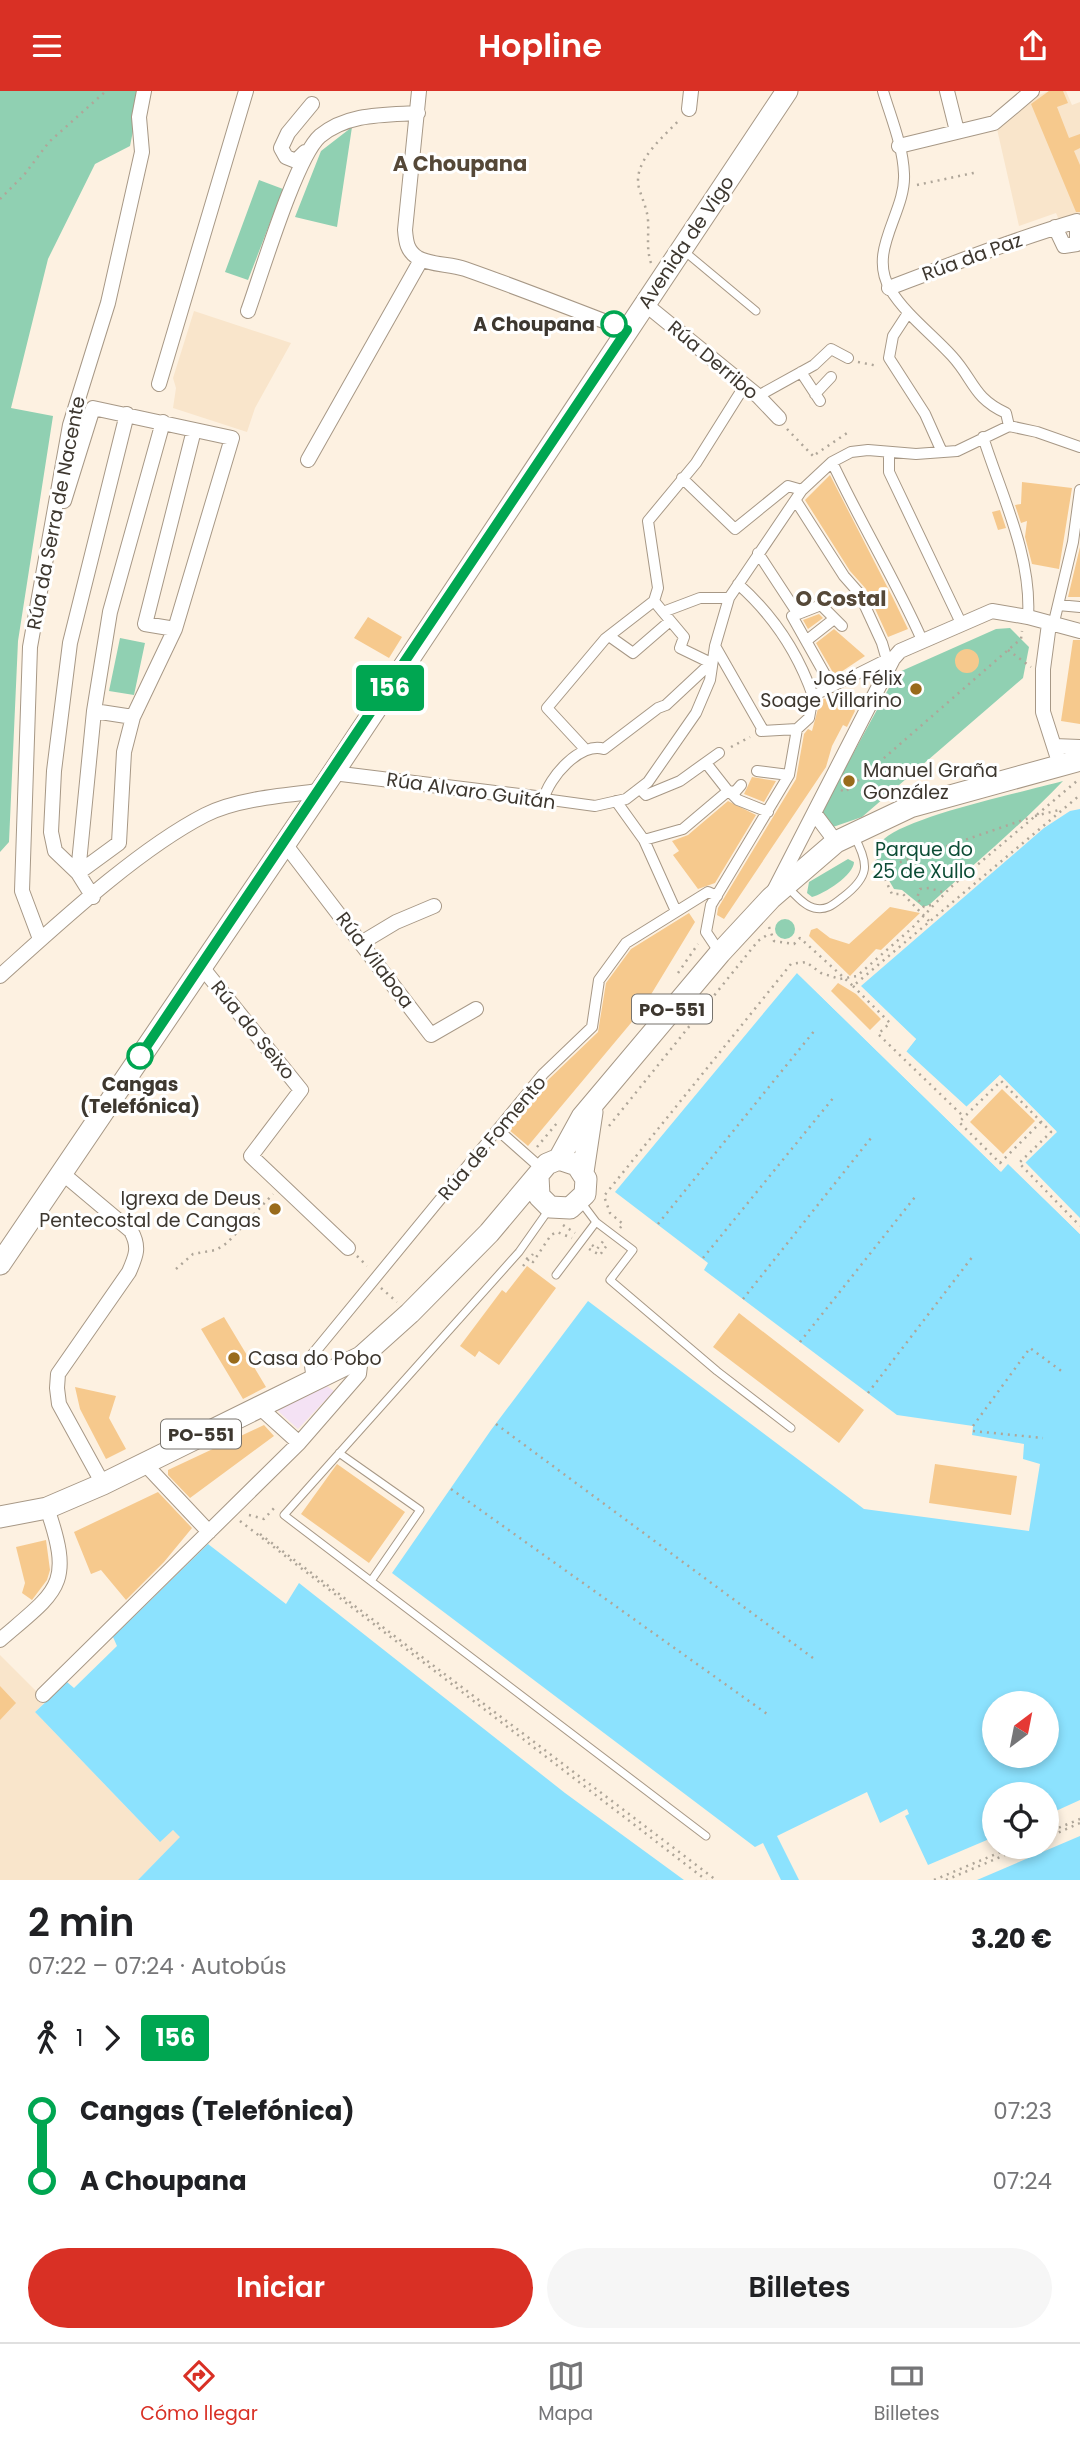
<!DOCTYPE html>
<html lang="es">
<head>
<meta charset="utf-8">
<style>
	:root { --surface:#fff; --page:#f6f6f6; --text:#202124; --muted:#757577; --line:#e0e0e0; --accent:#d93025 }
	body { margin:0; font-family:Poppins,sans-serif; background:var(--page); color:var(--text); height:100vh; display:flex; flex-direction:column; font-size:26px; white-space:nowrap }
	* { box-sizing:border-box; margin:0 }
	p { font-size:23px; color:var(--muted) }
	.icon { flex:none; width:38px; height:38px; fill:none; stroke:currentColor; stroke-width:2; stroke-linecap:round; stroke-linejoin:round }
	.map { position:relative; height:1789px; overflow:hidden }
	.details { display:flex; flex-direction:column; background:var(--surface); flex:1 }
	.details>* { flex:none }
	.badge { padding:0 14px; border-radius:5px; font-size:24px; line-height:46px }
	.needle { width:46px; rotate:32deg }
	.tools { position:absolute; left:982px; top:1600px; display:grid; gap:14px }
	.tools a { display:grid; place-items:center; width:77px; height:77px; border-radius:50%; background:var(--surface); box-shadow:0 4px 10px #0003; font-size:35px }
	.map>.badge { position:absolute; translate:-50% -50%; box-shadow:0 0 0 4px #fff }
	.legs { display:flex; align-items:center; gap:10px; height:77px; padding:0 28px; font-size:23px }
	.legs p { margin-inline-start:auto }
	.head { display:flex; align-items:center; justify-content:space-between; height:119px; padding:0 28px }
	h1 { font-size:38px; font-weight:600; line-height:52px }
	.action { display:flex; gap:14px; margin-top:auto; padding:14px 28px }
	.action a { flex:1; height:80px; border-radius:42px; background:var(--accent); color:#fff; font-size:28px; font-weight:600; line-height:80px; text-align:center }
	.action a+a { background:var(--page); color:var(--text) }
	ul { padding:0 28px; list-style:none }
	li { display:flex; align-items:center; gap:24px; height:70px; font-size:26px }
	li i { display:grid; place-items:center; width:10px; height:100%; margin:0 9px; background:currentColor }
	li i::after { content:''; width:18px; height:18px; margin:-9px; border:5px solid; border-radius:50%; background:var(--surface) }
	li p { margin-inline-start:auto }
	li:first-child i { background:linear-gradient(#0000 50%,currentColor 0) }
	li:last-child i { background:linear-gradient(currentColor 50%,#0000 0) }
	header { display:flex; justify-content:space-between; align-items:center; height:91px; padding:0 28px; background:var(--accent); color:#fff; font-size:32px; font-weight:600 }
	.dock { display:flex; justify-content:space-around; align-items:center; height:98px; border-top:2px solid var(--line); background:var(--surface); font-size:19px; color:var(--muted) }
	.dock a { display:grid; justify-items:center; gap:4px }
	.dock .selected { color:var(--accent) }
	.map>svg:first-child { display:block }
</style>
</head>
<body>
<header><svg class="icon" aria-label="menu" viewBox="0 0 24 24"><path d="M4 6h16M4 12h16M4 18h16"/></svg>Hopline<svg class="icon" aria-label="share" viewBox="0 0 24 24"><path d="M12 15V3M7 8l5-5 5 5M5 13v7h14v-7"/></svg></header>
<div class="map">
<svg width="1080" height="1789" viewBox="0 0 1080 1789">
	<rect width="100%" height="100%" fill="#fdf1e1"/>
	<path fill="#f4e2f4" d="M327,1295l7,5 -36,38 -21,-19z"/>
	<path fill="#f9e5cb" d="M1049,0h17l6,14 8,-3v112l-20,8 -4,-9 -37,13 -22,-97 32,-30z
		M194,220l97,32 -36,65 -8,24 -74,-24 3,-20 -3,-10z
		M0,1564l37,37 7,11 -9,9 124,129 14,-11 8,7 -43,43h-138z"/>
	<path fill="#90d0b2" d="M0,0h141l-11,55 -35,18 -47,95 -37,149 42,8 -35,225 -9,201 -9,10z
		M352,36l-15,100 -42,-10 26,-66z
		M259,89l24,9 -35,91 -23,-8z
		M1010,537l19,19 -6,31 -161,139 -29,10 -11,-13 2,-7 73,-134 99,-44z
		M120,547l25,5 -11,52 -25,-4z
		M1063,690c-42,44 -89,83 -134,124l-6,2 -21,-17 -8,-1 -18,-31c2,-8 2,-14 8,-19 27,-24 140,-47 179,-58z
		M848,768l6,3c0,13 -30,32 -42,35l-5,-4 2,-11z
		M775 838a10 10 0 1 1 20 0a10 10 0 1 1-20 0Z"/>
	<path fill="#8ce2fe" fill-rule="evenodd" d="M1080,718v409l-55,-56 31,-31 -56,-56 -33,32 -61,-56 10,-12 -55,-53 183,-158 26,-17z
		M797,882l203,198 8,-8 72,71v566l-33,15 -1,-21h-52v43l-66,28 -23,-49 4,-2 -2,-5 -27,14 -13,-31 -90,44 22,44h-18l-18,-37 -8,4 -363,-274 99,-143 97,-129 276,208 165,22 11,-67 -17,-5 1,-15 -52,-9 1,-9 -76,-11 -193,-145 4,-7 -93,-71zM994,1612h52v52h-52z
		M208,1453l78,60 13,-21 266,210 119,87h-546l42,-43 -7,-7 -13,12 -125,-130 32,-30 7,6 43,-42 -4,-9z
		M1080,1745v44h-103z"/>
	<path fill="#fdf1e1" d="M797,882l6,2 197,192 6,-7 4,1 70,68v5l-72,-70 -7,8z
		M858,895l58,53 -10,13 60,55 34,-32 57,57 -32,31 55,58 -58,-58 30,-31 -52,-52 -31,30h-4l-62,-56 8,-14z"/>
	<path fill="#f6c98d" d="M1049,0h14l5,12 -11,4 12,31 11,-4v14l-6,3 6,14v47h-4l-45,-108z
		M830,384l63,123 15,31 -20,8 -22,-48 -16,-18 -45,-71z
		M1022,391l50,6 -13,81 -27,-5 -7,-27 2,-16 -6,2 -6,-18 6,-1z
		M1000,419l6,18 -8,2 -6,-18z
		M1080,456v50h-12z
		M819,523l4,4 -15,11 -5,-9z
		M368,526l34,20 -13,21 -35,-20z
		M834,538l31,27 -30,20 -19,-33z
		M1073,549h7v84l-19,-3z
		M955 570a12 12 0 1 1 24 0a12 12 0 1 1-24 0Z
		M843,599l12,21 -8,16 -4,-2 -11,21 -6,21 -102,152 -7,-4 1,-7 78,-129 8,-45 4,-5 4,2 8,-30z
		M752,686l24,4 -12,21 -20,-8z
		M728,710l28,14 -41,68 -17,6 -25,-34 6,-4 -7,-10 16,-6z
		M890,816l30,6 -39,37 -5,-1 -26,27 -41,-40 2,-6 6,-2 13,10 19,6z
		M689,822l6,9 -54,89 -113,135 -20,-17 41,-50 49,-47 8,-49 25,-34z
		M838,892l18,11 25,25 -11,11 -39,-39z
		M1002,998l33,32 -32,33 -33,-32z
		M527,1175l29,22 -57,77 -20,-14 -4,6 -15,-11 42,-56 4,3z
		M739,1222l125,97 -25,33 -126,-96z
		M224,1226l42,70 -23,12 -42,-70z
		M75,1296l41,9 -7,22 17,31 -20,10 -26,-50z
		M264,1334l10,11 -84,62 -22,-23v-5z
		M337,1373l68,48 -36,51 -68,-49z
		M935,1373l82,12 -6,39 -82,-12z
		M158,1401l34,36 -28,34 -38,38 -25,-30 -10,4 -17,-42z
		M46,1449l4,30 -3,10 -15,20 -10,-7 3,-10 -9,-36z
		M0,1595l16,17 -16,17z"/>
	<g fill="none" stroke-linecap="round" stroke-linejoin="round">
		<g stroke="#a79886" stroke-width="9">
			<path id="service" d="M684,160l72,60
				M788,797c7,6 16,18 26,20 13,3 20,-4 29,-11 26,-20 27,-32 11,-61
				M581,1111l15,20 37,28 -23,30 107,91 74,57
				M550,1117l-31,44 -235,263 422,321
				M556,1184l40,-53
				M339,1362l81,57 -49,71"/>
		</g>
		<g stroke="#a79886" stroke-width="12">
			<path id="pedestrian" d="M883,0c8,27 20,55 21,83 2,39 -37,76 -14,115 16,26 42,45 62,67 22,24 21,42 54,57l3,13
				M908,222l-15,23 -4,22 36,56 17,38
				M801,281l19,29
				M815,303l16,-17
				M758,305l56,-31 17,-16 17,9
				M983,346c18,57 49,119 45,180
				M889,361v20l72,151
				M832,371c28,60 63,117 90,178
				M682,387l53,51 53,-43 14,4
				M796,410l48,75 15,17 23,50 7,24
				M758,462l40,61 -6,2 40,71
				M738,493c34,30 60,69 75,112
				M654,510l4,-13 -10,-67 48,-58 49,-78
				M1058,514l22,2
				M663,521l21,25 -4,11 31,15
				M798,523l23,-9 21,21
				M1053,535l20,-84 7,-52
				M609,545l24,17 37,-32
				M806,550l28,-22
				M715,555l48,84
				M711,572l-45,42 -8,3 -54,41c-23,-8 -56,29 -60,50l51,7 31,-7 22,-17 48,-69 14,-33 5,-34 14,-48 73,-108 30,-28 19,-10 17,-2 48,4 41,-3 52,-25 28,6 43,15
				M813,605l72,-36
				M761,640l36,-2
				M585,658l-38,-41 58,-69 49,-38 9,11 37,-14h29
				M706,672l22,28
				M757,680l32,4
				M641,699l5,5 34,-14 39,-28
				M729,700l9,9 30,12
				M616,710l28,39 31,69
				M644,749l39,-11 45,-38 7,1 6,-7
				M720,862l-14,-21 5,-27 78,-130 8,-46 12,-11 4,-22
				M498,1039l44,39
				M312,1289l-3,-21 234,-285 49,-47 7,-47 27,-37 82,-51 9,4"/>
		</g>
		<g stroke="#a79886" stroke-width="16">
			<path id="minor" d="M419,0l-14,139c1,12 2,21 13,28 12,7 33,6 47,11 54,19 108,40 162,61
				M947,0l10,40
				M689,18l2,-18
				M899,55l95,-23 38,-32
				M305,61l-9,9 -10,-4 -5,-9 7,-15 24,-29
				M889,197c63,-24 124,-48 188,-67v23l-13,2 -9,-19
				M645,213l113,92 21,22
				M248,220c13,-36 48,-154 72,-175 28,-23 64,-21 98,-23
				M159,293l87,-293
				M308,369l113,-200
				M64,410l29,-93 139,30 -57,191 -30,-5 49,-194
				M1049,533l-6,45v43l17,53
				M94,620l39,6
				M1054,655l26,1
				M333,682l211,26
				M815,723l21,28
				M285,753l146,191 45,-26
				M78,782l16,-162 16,-99 53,-190
				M78,782l41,-30 5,-91 9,-35 42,-88
				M775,798l118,-230 7,-8 92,-40 36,6 52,14
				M93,806l-15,-24 -23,-22 -4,-19 3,-61 16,-128 57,-229
				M40,848l-18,-48 8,-244 40,-222 38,-122 34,-151 -3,-35 5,-26
				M361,852l35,-21 38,-16
				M201,875l100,124 -50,66 97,92
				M0,885c58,-52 137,-126 205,-161 31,-16 80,-20 115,-24
				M62,1082l69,58c9,16 5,25 -2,41l-71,102 -1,14 2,16 44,80
				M257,1314l42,38
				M144,1372l65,69
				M0,1549c58,-50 74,-54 47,-132
				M43,1604l256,-252 60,-69 2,-17"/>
		</g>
		<g stroke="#a79886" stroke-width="23">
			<path id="primary" d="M559,1068l23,-42 138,-164 51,-55 65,-56 74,-35 170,-47
				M583,1081l9,-60
				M0,1173l333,-491 454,-682
				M0,1426l47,-9 56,-24 258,-127 49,-44 79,-80 58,-69 12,-5 18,6 9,14 -1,15 -15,14 -20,-1 -11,-11 -1,-20"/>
		</g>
		<path stroke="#afa699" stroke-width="2.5" stroke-dasharray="2 5" stroke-linecap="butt" d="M917,94l61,-13
			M0,108l24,-24 25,-33 57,-51
			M651,172c-5,-15 -2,-28 -3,-43 -1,-12 -6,-21 -9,-32 -7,-27 25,-51 41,-69
			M858,271l20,4
			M787,338l29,30
			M816,363l34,-23
			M1008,559l23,17
			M731,656l19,-10
			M841,699l4,2 163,-142 13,-11 1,-8
			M1035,725l24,-6
			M876,769l16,34h11l26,27
			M880,778l149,-51
			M931,814l-7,2 -7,-9 3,-9 9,-1 17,5
			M769,836l5,14 20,3 6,-6 53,48 227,-191
			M678,882l20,-29
			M853,895l37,37 -12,11 86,83
			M1041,1031l-41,41 -41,-41 42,-41 50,51 -32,31 61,63
			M609,1035l149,-185 12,-8
			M537,1056l20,-24
			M658,1133l157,-194
			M563,1134l12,8
			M620,1137l3,-4 -13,-11 -6,-17 187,-232 15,-2 15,11 19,6 17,-3 55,-48 39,-41 126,-106
			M592,1154l5,4 7,-9
			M589,1158l11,6 7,-10
			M357,1165l10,10
			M526,1167l7,4 18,-27 6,-3 15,6
			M703,1167l131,-161
			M523,1175l10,-12
			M176,1178l17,-15 23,-4 11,-7 46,-49
			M381,1197l16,14
			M743,1208l128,-161
			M800,1251l115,-145
			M868,1302l105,-137
			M496,1333l321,237
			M973,1335l57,-78 34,25
			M973,1340l70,7
			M451,1398l319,227
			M249,1424l15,4 11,-12
			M240,1430l466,359
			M260,1443l456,346
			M1046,1742l34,-14
			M1046,1747l34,-15
			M934,1789l81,-34
			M946,1789l80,-34"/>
		<use href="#service" stroke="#fff" stroke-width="7"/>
		<use href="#pedestrian" stroke="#fff" stroke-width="10"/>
		<use href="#minor" stroke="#fff" stroke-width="14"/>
		<use href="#primary" stroke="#fff" stroke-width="21"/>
	</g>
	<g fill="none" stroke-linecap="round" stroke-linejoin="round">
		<g stroke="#fff" stroke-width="16">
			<path id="line-1" d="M140,965l487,-726 -13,-6"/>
		</g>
		<use href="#line-1" stroke="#00a651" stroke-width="10"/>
	</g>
	<g fill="#fff" stroke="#00a651" stroke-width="3.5">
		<circle cx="614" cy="233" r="12"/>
		<circle cx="140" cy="965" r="12"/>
	</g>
	<g fill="#996b1b" stroke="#fff" stroke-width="2.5">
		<circle cx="916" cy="598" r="7"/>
		<circle cx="849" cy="690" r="7"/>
		<circle cx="275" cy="1118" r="7"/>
		<circle cx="234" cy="1267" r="7"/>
	</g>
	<g text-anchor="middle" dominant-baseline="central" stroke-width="6" stroke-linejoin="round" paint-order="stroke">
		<g fill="#fff" stroke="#77736d" stroke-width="2">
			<rect x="632" y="903.5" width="80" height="29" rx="5"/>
			<rect x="161" y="1328.5" width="80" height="29" rx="5"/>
		</g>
		<g font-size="18" font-weight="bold" fill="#3d372f">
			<text x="672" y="918">PO-551</text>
			<text x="201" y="1343">PO-551</text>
		</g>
		<g font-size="19" fill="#3d372f" stroke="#fff">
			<text transform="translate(686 151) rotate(-56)">Avenida de Vigo</text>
			<text transform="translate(972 166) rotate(-20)">Rúa da Paz</text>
			<text transform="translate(713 269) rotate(40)">Rúa Derribo</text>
			<text transform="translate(56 422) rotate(-79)">Rúa da Serra de Nacente</text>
			<text transform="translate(471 700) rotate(8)">Rúa Alvaro Guitán</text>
			<text transform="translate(375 869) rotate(53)">Rúa Vilaboa</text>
			<text transform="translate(253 939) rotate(51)">Rúa do Seixo</text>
			<text transform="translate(492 1047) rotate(-50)">Rúa de Fomento</text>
		</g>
		<g font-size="19" font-weight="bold" fill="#3d372f" stroke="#fff" text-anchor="end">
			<text x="595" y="233">A Choupana</text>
			<text x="140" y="993" text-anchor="middle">Cangas<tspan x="140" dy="22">(Telefónica)</tspan></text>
		</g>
		<g font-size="19" fill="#3d372f" stroke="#fff" text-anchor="end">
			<text x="902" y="587">José Félix<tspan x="902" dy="22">Soage Villarino</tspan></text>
			<text x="863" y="679" text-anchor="start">Manuel Graña<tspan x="863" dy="22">González</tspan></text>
			<text x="261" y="1107">Igrexa de Deus<tspan x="261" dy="22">Pentecostal de Cangas</tspan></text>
			<text x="248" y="1267" text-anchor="start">Casa do Pobo</text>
		</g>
		<g font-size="19" fill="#0c4c35" stroke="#fff">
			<text x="924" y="758">Parque do<tspan x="924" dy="22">25 de Xullo</tspan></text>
		</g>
		<g font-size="21" font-weight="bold" fill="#554838" stroke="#fff">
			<text x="460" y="72">A Choupana</text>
			<text x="841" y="507">O Costal</text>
		</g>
	</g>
</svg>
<div class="tools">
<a><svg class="needle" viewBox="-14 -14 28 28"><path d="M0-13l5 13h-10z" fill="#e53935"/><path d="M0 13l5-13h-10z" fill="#757577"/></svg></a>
<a><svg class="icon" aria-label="locate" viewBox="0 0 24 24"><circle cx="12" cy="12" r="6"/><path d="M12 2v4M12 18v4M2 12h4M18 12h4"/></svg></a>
</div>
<b class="badge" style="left:390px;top:597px;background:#00a651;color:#fff">156</b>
</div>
<section class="details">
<div class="head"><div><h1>2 min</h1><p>07:22 – 07:24 · Autobús</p></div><b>3.20 €</b></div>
<div class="legs"><svg class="icon" aria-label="walk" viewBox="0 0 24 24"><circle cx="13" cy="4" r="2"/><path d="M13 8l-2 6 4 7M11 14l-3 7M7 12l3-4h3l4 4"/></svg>1<svg class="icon" aria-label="forward" viewBox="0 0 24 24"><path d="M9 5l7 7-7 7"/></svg><b class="badge" style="background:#00a651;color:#fff">156</b></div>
<ul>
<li><i style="color:#00a651"></i><b>Cangas (Telefónica)</b><p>07:23</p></li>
<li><i style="color:#00a651"></i><b>A Choupana</b><p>07:24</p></li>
</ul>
<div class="action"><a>Iniciar</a><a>Billetes</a></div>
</section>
<nav class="dock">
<a class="selected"><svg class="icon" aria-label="directions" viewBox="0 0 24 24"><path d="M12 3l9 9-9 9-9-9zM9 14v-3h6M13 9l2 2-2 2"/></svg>Cómo llegar</a>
<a><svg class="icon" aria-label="map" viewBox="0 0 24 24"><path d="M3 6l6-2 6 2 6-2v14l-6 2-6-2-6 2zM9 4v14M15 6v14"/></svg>Mapa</a>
<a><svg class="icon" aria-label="tickets" viewBox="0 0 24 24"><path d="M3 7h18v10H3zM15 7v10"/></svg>Billetes</a>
</nav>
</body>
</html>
